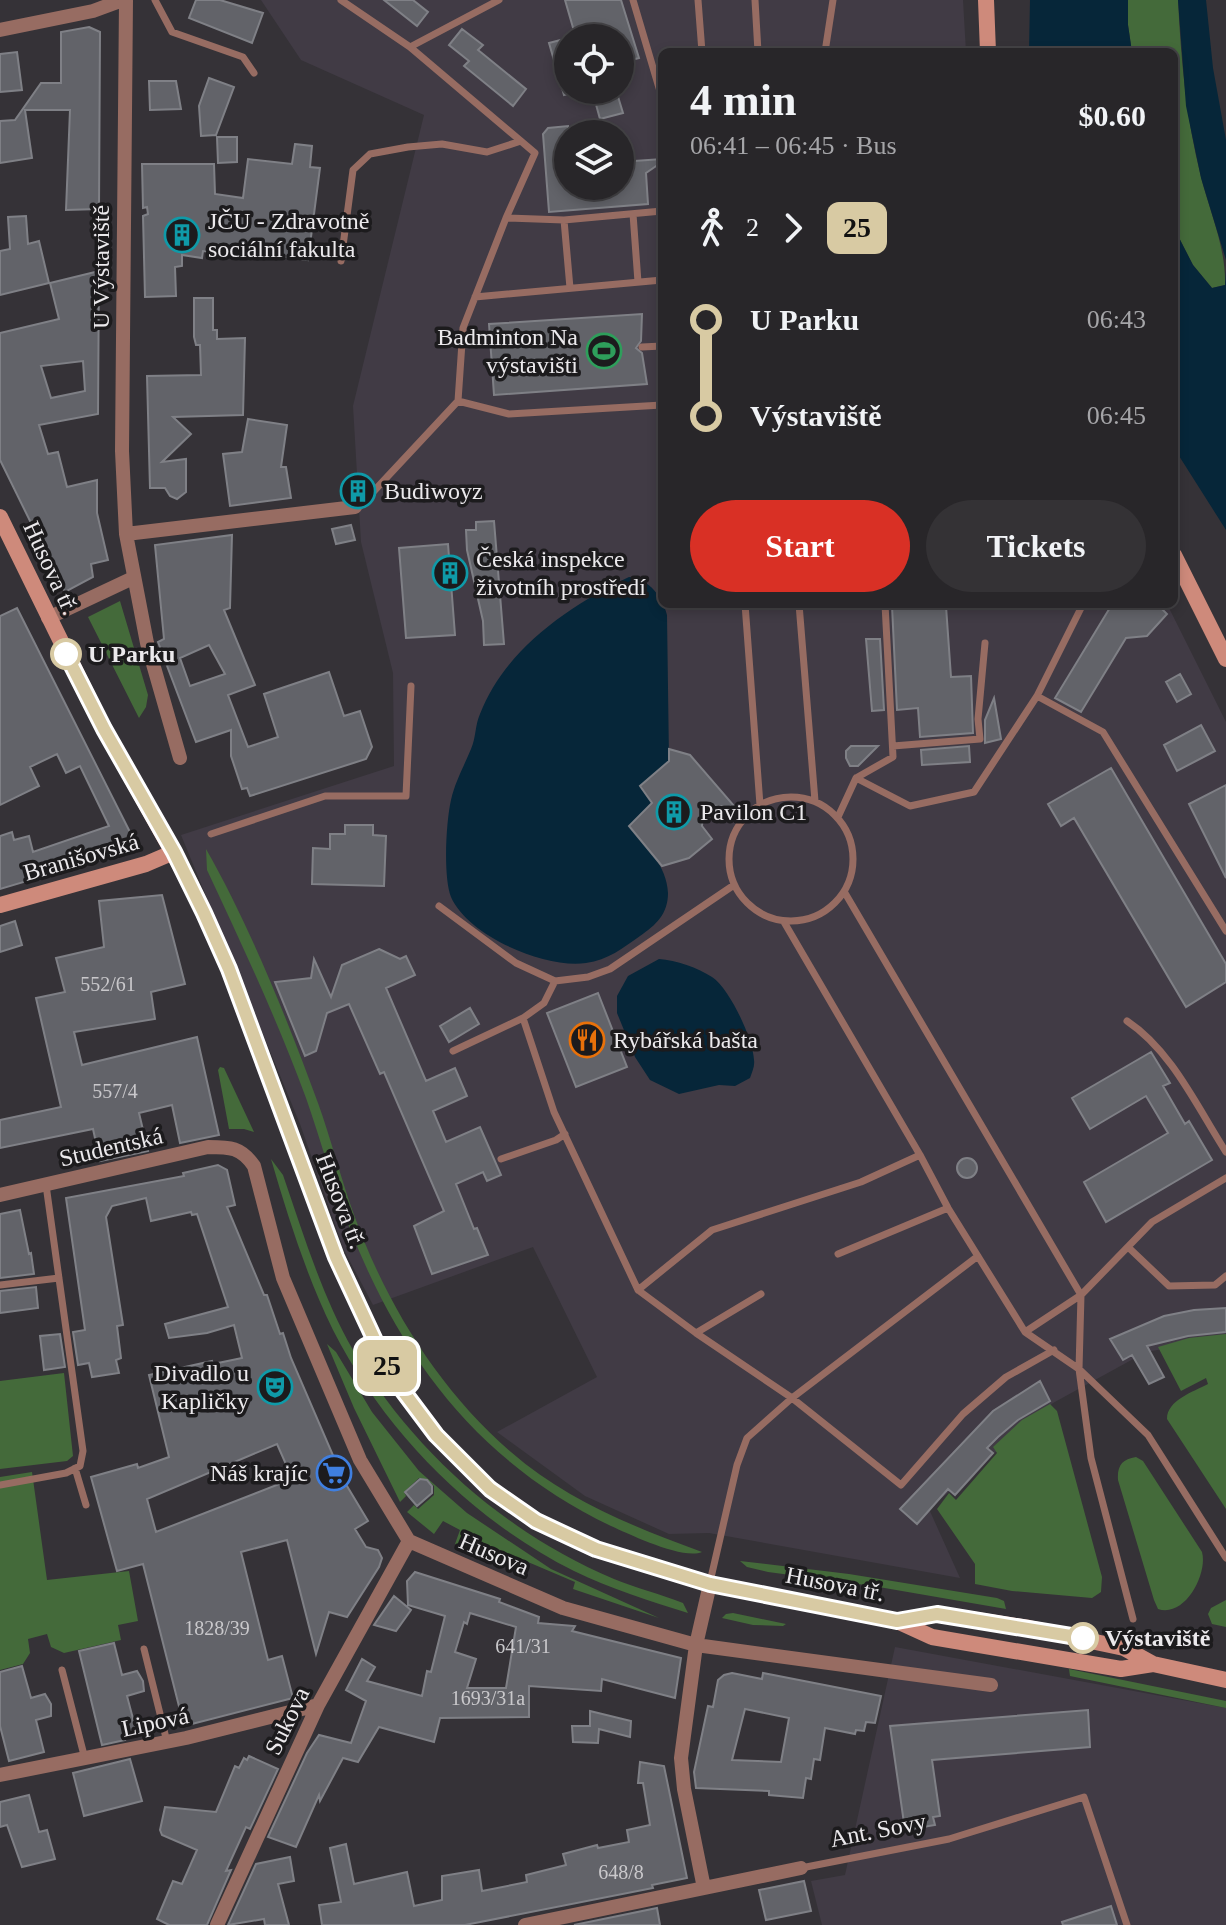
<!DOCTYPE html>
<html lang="en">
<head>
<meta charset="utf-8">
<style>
	:root { --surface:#282629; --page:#343235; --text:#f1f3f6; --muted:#a5a5a8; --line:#444346; --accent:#d93025 }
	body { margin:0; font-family:"Times New Roman",serif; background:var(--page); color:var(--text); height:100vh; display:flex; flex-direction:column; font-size:30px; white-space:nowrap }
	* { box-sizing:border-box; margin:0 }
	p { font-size:26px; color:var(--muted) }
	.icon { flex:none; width:44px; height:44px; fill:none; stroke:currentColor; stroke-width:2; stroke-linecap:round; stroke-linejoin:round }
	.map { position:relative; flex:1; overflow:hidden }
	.sheet { position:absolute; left:658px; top:48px; width:520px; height:560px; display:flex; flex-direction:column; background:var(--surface); border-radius:12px; box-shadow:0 4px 12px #0003,0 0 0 2px var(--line) }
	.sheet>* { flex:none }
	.badge { padding:0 16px; border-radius:12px; font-size:28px; line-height:52px }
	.controls { position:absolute; left:554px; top:24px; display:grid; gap:16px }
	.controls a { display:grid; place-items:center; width:80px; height:80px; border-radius:50%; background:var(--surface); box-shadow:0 4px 12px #0003,0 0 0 2px var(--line); font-size:40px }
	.map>.badge { position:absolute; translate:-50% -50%; box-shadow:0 0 0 4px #fff }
	.legs { display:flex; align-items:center; gap:12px; height:88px; padding:0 32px; font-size:26px }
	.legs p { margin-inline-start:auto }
	.overview { display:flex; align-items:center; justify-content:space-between; height:136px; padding:0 32px }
	h1 { font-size:44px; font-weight:800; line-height:60px }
	.button { display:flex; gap:16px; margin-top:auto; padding:16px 32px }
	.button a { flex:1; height:92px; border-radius:48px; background:var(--accent); color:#fff; font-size:32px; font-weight:800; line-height:92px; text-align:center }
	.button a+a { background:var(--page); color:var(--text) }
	ul { padding:0 32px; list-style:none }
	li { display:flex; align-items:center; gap:28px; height:96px; font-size:30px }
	li i { display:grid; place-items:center; width:12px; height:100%; margin:0 10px; background:currentColor }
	li i::after { content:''; width:20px; height:20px; margin:-10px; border:6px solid; border-radius:50%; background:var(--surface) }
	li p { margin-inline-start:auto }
	li:first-child i { background:linear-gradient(#0000 50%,currentColor 0) }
	li:last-child i { background:linear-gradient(currentColor 50%,#0000 0) }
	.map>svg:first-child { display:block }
</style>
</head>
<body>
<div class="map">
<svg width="1226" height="1925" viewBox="0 0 1226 1925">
	<rect width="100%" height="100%" fill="#353237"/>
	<path fill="#413b45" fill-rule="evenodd" d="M261,0h702l3,52h-304v552h505l59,118v616l-80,14 -93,51 -124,106 31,69 -251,-45 -40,1 -84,-38 -88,-64 100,-55 -64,-130 -160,58 -29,-55 -44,-126 -119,-289 213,-69 -1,-93 -32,-131 -8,-136 71,-291 -123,-55zM568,38h52v52h-52zM568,134h52v52h-52z
		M895,1647l331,61v217h-404l-11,-44 34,-6z"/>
	<path fill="#446a3a" d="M1128,0h50c3,60 8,118 23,177 9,36 25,70 24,108l-13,3 -19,-23 -19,-37v-176h-42l-4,-27z
		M120,601l28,94 -2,12 -7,11 -51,-101z
		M206,849c43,75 82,172 112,254 13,36 22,73 35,109 32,90 85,177 158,240 55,48 123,75 191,100 -19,8 -71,-17 -91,-26 -130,-62 -209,-165 -261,-297 -17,-43 -29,-88 -44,-131 -29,-79 -64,-153 -99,-228z
		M220,1067l4,1 30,64 -10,-3h-15l-11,-59z
		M271,1159l12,16c20,58 39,121 70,175 60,101 152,183 261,229 22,9 46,15 69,24l5,10c-38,-12 -77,-24 -114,-42 -102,-51 -189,-139 -241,-241 -27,-55 -45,-113 -62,-171z
		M1226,1334v175l-59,-90c0,-19 26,-27 41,-35l-2,-6 -25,13 -23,-44 31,-9z
		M327,1344l9,8 36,60 47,59 48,42 84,56 108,49 -86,-29 2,-7 -101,-43 -6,12 -13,-7 5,-14 -17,-9 -9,13 -27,-22 7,-7 4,4 16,-14v-9l-7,-6 -8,-2 -15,14 2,4 -6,6 -46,-94z
		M64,1373l9,83 -6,5 -67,8v-88z
		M1050,1404l7,7 45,166 -1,15 -9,6 -80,-7 -37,-7v-20l-38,-55 12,-16 7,7 41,-47 -4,-6 29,-27z
		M1136,1457l7,4 59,91c6,22 -17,66 -44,57l-4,-9 -36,-120c-1,-14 4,-21 18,-23z
		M32,1472l15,108 82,-9 9,50 -20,4 3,15 -57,13 -13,-6 -4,-13 -19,5 2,14 -7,11 -23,6v-193z
		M740,1561l109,13 148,24 7,3 2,8 -133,-23 -105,-14 -21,-5z
		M1226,1600v27l-14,-3 -4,-10 3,-6z
		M733,1613l53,11 -3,2 -30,-1 -31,-7 4,-4z
		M1069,1669l157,32v7l-156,-32z"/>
	<path fill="#062639" d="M1030,0h98v25l4,27h-103z
		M1178,0h28l7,68 13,72v120l-25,-82 -15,-72z
		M1174,228l19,37 19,23 13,-3 1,-15v260l-52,-82z
		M629,577c21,2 34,21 38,38l2,146 -25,32 11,11 -26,22c16,20 38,39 39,67 0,21 -12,32 -28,43 -17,12 -32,24 -54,27 -41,6 -118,-27 -135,-66 -8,-21 -5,-75 0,-97 4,-18 13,-34 20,-51 5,-11 4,-24 9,-35 25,-65 89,-108 149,-137z
		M659,959c17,1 39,9 53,18 18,12 41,62 42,83 1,6 -2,12 -4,18l-15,8 -16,-1 -40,9 -29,-14 -15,-23 -18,-44v-17l11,-20z"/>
	<path fill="#626369" stroke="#7f8086" stroke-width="2" fill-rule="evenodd" d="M196,0h24l43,13 -11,30 -63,-25z
		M384,0h29l15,12 -11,14z
		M565,0h56l18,58 -19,5v-25h-44z
		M89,27l11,5 -1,177 -33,1 4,-100h-45l7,48 -32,5v-42l15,-1 26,-37h20v-51z
		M462,29l21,16 -5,5 5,4 43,35 -13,17 -49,-40 5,-5 -20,-16z
		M568,38v56l-4,1 -15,-52z
		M17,52l5,38 -22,2v-38z
		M209,78l25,9 -18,48 -15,1 -2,-30z
		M149,81h27l5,28 -31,1z
		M592,90h24l7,23 -23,6z
		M568,126v60h52v-24l42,-3v3l-16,11 2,31 -99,8 -6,-78 5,-6z
		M217,137h20v25l-19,1z
		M295,144l17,2 -2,21 10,1 -12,92 -89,-12 -1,5 -15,-2 -1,7 -20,-3v11l-7,1 1,29 -31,1 -2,-81 5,-2 -1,-7 -4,1 -1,-44h72l1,30 28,4 5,-39 44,5z
		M26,216l2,28 11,-3 10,42 -49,12v-44l10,-2 -2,-32z
		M99,271l-1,143 -59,11 9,29 10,-2 9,35 30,-7v33l11,47 -17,4 2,13 -28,15 -65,-132v-127l59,-14 -9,-36zM83,361l2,30 -34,7 -10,-32z
		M194,298h19v32h4v9l28,-1 -2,77 -70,2 18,17 -29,28 24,-3v33l-9,7 -7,-3 -5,-8h-15l-3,-112 54,-1 -1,-30h-4l-2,-8z
		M642,314l-1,27 -5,7 6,5 5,31 -153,11 -5,-71z
		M248,419l39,6 -6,42h5l5,31 -61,8 -7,-52 19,-2z
		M494,521l10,123 -20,1 -1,-24 -16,-71 -1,-20h10v-8z
		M351,525l4,15 -19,4 -4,-15z
		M232,535l-2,73 -6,2 31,75 -27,10 20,52 30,-10 -14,-43 65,-22 15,44 16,-5 12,36 -6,12 -116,37 -3,-8 -5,1 -11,-33v-26l-35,12 -38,-100 6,-3 -9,-94zM209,645l16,29 -35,12 -10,-28z
		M448,544l7,91 -49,3 -7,-90z
		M1116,604h41l10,10 -20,22 -21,2 -45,74 -26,-14 56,-92z
		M918,605v3l28,-2 5,71 20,-1 2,57 -53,4 -2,-29 -21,2 -5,-104z
		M17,608l121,240 -138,41v-53l12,-4 2,8 15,-4 4,16 76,-26 -29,-60 -14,7 -9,-19 -27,13 9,19 -39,19v-189z
		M866,639h14l4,71 -12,1z
		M1180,674l11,20 -14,8 -11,-20z
		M994,698l7,41 -16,4v-23z
		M1201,725l14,26 -38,20 -13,-26z
		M851,746h27l-20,20h-8l-4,-8v-7z
		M969,746l1,16 -48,3 -1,-15z
		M669,749l21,6 45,52 -31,-2 -2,21 10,13 -23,19 -27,8 -33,-40 23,-23 -12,-17 29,-25z
		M1111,768l115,196v18l-40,25 -112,-189 -13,8 -13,-22z
		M1226,785v93l-37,-74z
		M345,825h28v10l13,1 -2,50 -72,-2 1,-36 17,1v-15h15z
		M162,895l23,89 -34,8 4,27 -81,13 8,33 115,-28 22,98 -39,8 -8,-38 -33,8 9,38 -48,10 -7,-32 -93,19v-28l61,-13 -25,-109 29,-6 -9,-34 48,-11 -5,-46z
		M15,921l7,24 -22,7v-26z
		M379,949l21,10 6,-3 9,19 -29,13 40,93 29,-13 12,28 -34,15 13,31 34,-15 21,48 -14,6 -4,-9 -27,12 18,45 3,-1 11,27 -56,19 -18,-48 30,-15 -60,-139 -4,2 -31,-70 -22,9 -11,38 -11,5 -30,-74 36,-4 3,-19 17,38 11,-32z
		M598,993l29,74 -51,20 -29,-74z
		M470,1008l9,16 -30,18 -9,-16z
		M1151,1052l19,31 -7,3 22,38 4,-3 23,39 -106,62 -22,-40 84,-49 -22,-37 -56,33 -18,-31z
		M957 1168a10 10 0 1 1 20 0a10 10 0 1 1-20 0Z
		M218,1165l9,5 8,35 -8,2 37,88h3l13,39 3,-1 8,25 53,123 24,40 -13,8 11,18 12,3 4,8 -3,9 -32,50 -18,-5 -13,42 -29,-114 -46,12 27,108 14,-4 11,42 -109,28 -41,-162 -26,7 -26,-94 46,-13 1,4 31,-11 -20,-82 63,-14 1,3 29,-6 -8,-33 -27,8 -38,5 -4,-14 63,-17 -31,-93 -5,1 -1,-3 -40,9 -5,-23 -34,8 -6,11 17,108 -6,1 4,32 -5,2 3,13 -27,4 -3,-14 -11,2 -5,-33 12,-2 -19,-132 118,-22 -1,-3zM277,1444l12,27 -10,3 3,9 -126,49 -9,-33z
		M20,1210l9,44 2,-1 3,21 -34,4v-64z
		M36,1287l2,21 -38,5v-22z
		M1226,1308v24l-38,4 -41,10 17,31 -15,7 -17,-29 -9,5 -13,-21 54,-23 30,-6z
		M60,1334l5,33 -21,3 -4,-34z
		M1040,1381l10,20 -32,19 -20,17 -11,11 6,5 -38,42 -7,-6 -31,35 -17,-15 93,-98z
		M420,1479l7,1 5,6v7l-15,13 -12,-14z
		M415,1572l85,27 -1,3 40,15 -1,6 37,3 -3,5 109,27 -6,40 -73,-19 -1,12 -72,-5v31l-89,1 -6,24 -55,-15 -21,35 -15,-4 -23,43 -1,-6 -23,52 -28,-10 39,-84 12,-18 32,8 15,-42 -20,-11 16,-31 13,8 -8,14 55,15 5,-25 4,1 14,-56 -37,-11 -1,-24zM470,1613l46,14 -10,61h-39l9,-29 -21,-7 9,-30 3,2z
		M394,1596l17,14 -15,21 -22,-6z
		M114,1643l8,32 15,-4 6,10 1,10 -17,5 9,34 -13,3 2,7 -23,5 -23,-94z
		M22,1666l9,32 14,-4 6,10v12l-15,4 8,32 -35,9 -9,-35v-54z
		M732,1673l30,6 1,-6 118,23 -6,27 -9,-1 -2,9 -8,-1 -1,4 -30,-6 -5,32 -6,-1 -3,20 -5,-1 -3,20 -34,-3v-4l-73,-3 -2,-16 14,-66 5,1 5,-27 6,-5zM745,1709l44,9 -8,44 -49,-2z
		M1088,1710l2,37 -158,13 8,56 -7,1 2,8 -30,5 -15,-104z
		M590,1711l41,10 -1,16 -31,-8 -1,14 -25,-1 -1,-16h18z
		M249,1756l29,13 -28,60 -4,-2 -20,44 5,-1 -24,55h-38l-12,-6 16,-38 9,3 15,-34 -35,-15 -2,-5 5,-23 51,5 19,-46 4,2 5,-10 3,2z
		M130,1759l12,42 -58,15 -11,-43z
		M640,1762l24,4 23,112 -35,7 1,3 -188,37h-143l-3,-20 22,-3 -11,-54 16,-4 8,40 53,-12 7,34 28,-6v-24l37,-6 3,21 45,-9 -1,-7 40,-10 -3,-11 34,-9 1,3 31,-6 -2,-12 23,-5 -7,-42h-5z
		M29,1795l10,37 8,-2 8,29 -33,8 -15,-42 -7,2v-25z
		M290,1857l4,24 -16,3 11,41h-24l-1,-6 -36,6 28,-61z
		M804,1881l7,30 -45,9 -7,-30z
		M1111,1906l6,19h-54l-1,-3z
		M657,1908l3,17h-86z"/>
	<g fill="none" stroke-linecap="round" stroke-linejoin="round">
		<path stroke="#976c62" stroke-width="7" d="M155,0l17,32 71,25 11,16
			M341,0l69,47 125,106 -29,65
			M633,0l29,98
			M698,0l4,52
			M755,0l3,52
			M410,47l89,-47
			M825,52l8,-52
			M662,211l-98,9 -58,-2 -43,110 -5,73 51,13 153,-9
			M633,214l5,68
			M564,220l6,68
			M341,261l12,-91 17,-16 38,-7 34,-3 45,8 34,-11
			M475,297l187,-17
			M642,347l20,-1
			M355,507l5,-1 98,-105
			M745,604l15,201
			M799,604l16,197
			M1083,604l-46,92 66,36 123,199
			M893,746l87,-7 -2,-20 7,-76
			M856,778l54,28 64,-14 63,-96
			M729 859a62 62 0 1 1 124 0a62 62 0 1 1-124 0Z
			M838,817l18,-39 37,-21 -8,-153
			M211,834l114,-38h81l5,-110
			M734,885l-124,84 -22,8 -33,4 -11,22 -21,15 31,94 84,178 58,43 96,65 109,87 62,-71 43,-37 48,-27
			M845,893l236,402 -2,74 69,66 78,123
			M439,906l77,57 39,18
			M784,922l136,233 28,53 77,124 54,37 12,89 42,161
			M1127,1021c45,30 70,86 99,131
			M453,1051l70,-33
			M501,1159l55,-19 9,-6
			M1128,1247l41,39 46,-1 11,-9
			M838,1254l110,-46
			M0,1285l59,-7
			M638,1290l74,-60 149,-48 59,-27
			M1025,1332l56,-37 71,-73 74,-44
			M696,1333l65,-39
			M75,1468l11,37
			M0,1485l66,-12 14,-7 3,-15 -37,-266
			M710,1582l27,-117 10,-27 45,-40 186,-142
			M144,1649l23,93
			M62,1670l23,89
			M801,1868l148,-29 135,-42 43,128"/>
		<path stroke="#976c62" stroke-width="14" d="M126,0l-4,451 4,83 21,109 33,115
			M0,30l93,-19 30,-11
			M126,534l229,-27
			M48,618l85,-40
			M0,1195l208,-48c22,0 33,0 46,19l29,112 77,182 49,81 154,67 133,37 295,40
			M0,1775l186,-37 132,-33
			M704,1888l-20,-99 -3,-31 15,-113 14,-61
			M217,1925l101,-220 91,-164
			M525,1925l276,-57"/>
		<path stroke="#ce8a7b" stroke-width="16" d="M986,0l2,52
			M0,517l104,212 87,156 38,84 107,288 55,118 45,60 54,54 46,32 60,28 114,35 187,37 35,16 189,32 32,-5
			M1174,555l52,104
			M0,905l146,-41 28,-12
			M897,1621l40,-7 92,14 95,20 29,16 73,16"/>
	</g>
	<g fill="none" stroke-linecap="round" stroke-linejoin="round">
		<g stroke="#fff" stroke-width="18">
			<path id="line-1" d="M66,654l38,75 70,123 30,61 25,56 107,288 55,118 45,60 54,54 46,32 60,28 114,35 187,37 40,-7 146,24"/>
		</g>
		<use href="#line-1" stroke="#d8caa3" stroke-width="12"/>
	</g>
	<defs>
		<g id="building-ring" transform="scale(1.8)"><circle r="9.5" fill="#1c1b1d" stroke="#0f9aa8" stroke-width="1.5"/><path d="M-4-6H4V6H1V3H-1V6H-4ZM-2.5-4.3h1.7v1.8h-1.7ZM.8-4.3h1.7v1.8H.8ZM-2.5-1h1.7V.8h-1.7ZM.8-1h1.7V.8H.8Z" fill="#0f9aa8"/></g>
		<g id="stadium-ring" transform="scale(1.8)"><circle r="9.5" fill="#1c1b1d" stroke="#2e9e5b" stroke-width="1.5"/><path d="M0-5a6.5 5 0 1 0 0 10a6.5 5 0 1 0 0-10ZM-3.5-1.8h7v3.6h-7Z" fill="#2e9e5b"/></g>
		<g id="restaurant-ring" transform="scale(1.8)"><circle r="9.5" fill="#1c1b1d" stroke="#e8710a" stroke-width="1.5"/><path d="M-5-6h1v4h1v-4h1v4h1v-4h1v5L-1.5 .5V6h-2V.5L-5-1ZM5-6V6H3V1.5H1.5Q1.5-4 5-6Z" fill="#e8710a"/></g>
		<g id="theatre-ring" transform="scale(1.8)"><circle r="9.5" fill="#1c1b1d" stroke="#0f9aa8" stroke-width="1.5"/><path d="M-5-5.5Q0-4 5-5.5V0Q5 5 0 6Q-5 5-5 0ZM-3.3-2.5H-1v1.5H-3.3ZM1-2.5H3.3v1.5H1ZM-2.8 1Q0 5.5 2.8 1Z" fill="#0f9aa8"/></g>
		<g id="supermarket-ring" transform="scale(1.8)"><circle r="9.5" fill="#1c1b1d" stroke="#3f7fe0" stroke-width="1.5"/><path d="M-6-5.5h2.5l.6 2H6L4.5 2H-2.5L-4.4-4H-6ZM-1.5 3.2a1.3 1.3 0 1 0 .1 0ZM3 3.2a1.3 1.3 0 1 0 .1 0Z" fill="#3f7fe0"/></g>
	</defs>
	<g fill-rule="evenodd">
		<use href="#building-ring" x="182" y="235"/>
		<use href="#stadium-ring" x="604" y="351"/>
		<use href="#building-ring" x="358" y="491"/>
		<use href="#building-ring" x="450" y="573"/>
		<use href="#building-ring" x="674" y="812"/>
		<use href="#restaurant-ring" x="587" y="1040"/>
		<use href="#theatre-ring" x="275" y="1387"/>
		<use href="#supermarket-ring" x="334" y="1473"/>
	</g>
	<g fill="#fff" stroke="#d8caa3" stroke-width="4">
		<circle cx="66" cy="654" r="14"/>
		<circle cx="1083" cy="1638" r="14"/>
	</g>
	<g text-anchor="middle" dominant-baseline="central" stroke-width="7" stroke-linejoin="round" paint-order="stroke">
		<g font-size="20" fill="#c9c8cb">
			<text x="108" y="984">552/61</text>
			<text x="115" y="1091">557/4</text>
			<text x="217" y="1628">1828/39</text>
			<text x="523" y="1646">641/31</text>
			<text x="488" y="1698">1693/31a</text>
			<text x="621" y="1872">648/8</text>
		</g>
		<g font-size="24" fill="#ebe9ec" stroke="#1c1b1d" text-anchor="start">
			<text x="208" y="221">JČU - Zdravotně<tspan x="208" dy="28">sociální fakulta</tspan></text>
			<text x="578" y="337" text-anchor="end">Badminton Na<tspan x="578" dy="28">výstavišti</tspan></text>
			<text x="384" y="491">Budiwoyz</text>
			<text x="476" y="559">Česká inspekce<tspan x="476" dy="28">životníh prostředí</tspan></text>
			<text x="700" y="812">Pavilon C1</text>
			<text x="613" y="1040">Rybářská bašta</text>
			<text x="249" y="1373" text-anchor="end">Divadlo u<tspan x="249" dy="28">Kapličky</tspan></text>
			<text x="308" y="1473" text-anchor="end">Náš krajíc</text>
		</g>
		<g font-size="24" fill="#ebe9ec" stroke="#1c1b1d">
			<text transform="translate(101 267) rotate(-90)">U Výstaviště</text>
			<text transform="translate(51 568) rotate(65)">Husova tř.</text>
			<text transform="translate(81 857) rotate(-16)">Branišovská</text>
			<text transform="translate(111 1147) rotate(-13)">Studentská</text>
			<text transform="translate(341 1201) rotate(69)">Husova tř.</text>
			<text transform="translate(494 1554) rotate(23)">Husova</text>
			<text transform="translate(835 1584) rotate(11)">Husova tř.</text>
			<text transform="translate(287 1721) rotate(-64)">Sukova</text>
			<text transform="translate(155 1722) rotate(-12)">Lipová</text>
			<text transform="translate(878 1830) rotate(-11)">Ant. Sovy</text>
		</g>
		<g font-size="24" font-weight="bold" fill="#ebe9ec" stroke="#1c1b1d" text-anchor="start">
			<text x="88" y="654">U Parku</text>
			<text x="1105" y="1638">Výstaviště</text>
		</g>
	</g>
</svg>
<div class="controls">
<a><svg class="icon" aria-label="locate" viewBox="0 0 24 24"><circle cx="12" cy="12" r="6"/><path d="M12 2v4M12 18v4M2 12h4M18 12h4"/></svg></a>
<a><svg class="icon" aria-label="layers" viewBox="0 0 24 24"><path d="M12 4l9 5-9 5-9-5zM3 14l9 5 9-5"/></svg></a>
</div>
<b class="badge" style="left:387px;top:1366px;background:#d8caa3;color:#111">25</b>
<section class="sheet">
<div class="overview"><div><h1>4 min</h1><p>06:41 – 06:45 · Bus</p></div><b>$0.60</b></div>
<div class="legs"><svg class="icon" aria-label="walk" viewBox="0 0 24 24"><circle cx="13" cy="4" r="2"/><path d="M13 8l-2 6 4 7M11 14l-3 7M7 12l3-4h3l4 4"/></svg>2<svg class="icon" aria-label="forward" viewBox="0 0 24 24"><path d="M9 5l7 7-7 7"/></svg><b class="badge" style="background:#d8caa3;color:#111">25</b></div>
<ul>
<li><i style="color:#d8caa3"></i><b>U Parku</b><p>06:43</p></li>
<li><i style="color:#d8caa3"></i><b>Výstaviště</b><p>06:45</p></li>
</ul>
<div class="button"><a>Start</a><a>Tickets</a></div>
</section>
</div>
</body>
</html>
